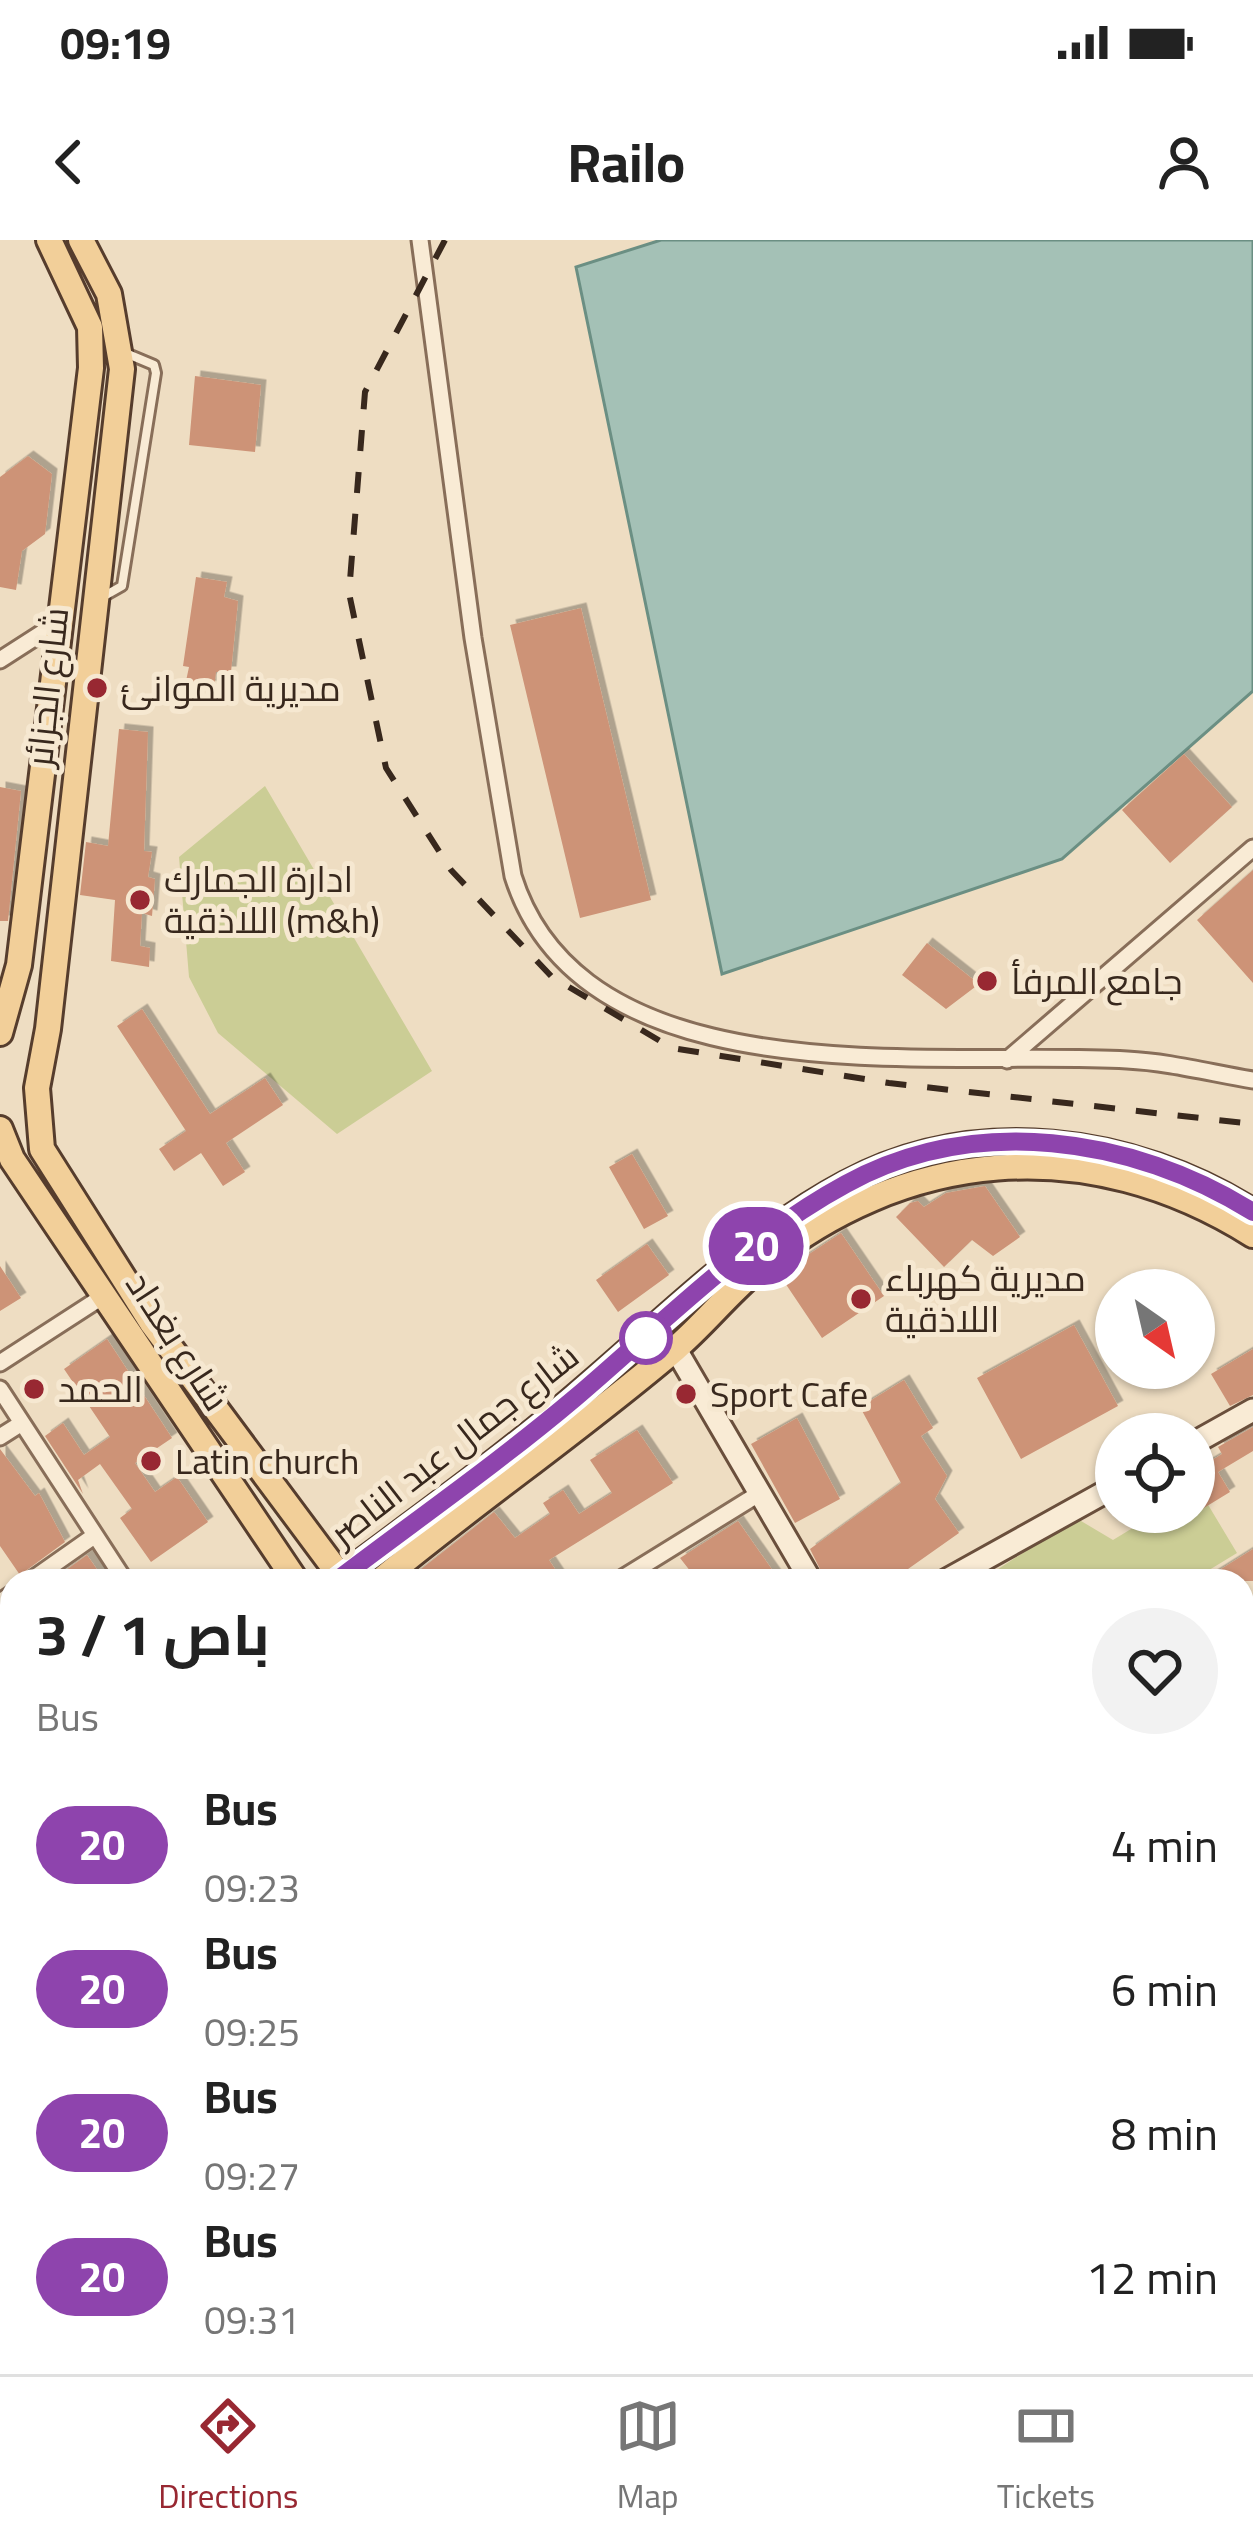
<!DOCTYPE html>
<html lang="en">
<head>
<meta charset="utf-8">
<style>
	:root { --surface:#fff; --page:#f2f2f2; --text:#222; --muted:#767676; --line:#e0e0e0; --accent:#982832 }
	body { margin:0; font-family:Georgia,Cairo,serif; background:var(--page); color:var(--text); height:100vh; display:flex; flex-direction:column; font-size:45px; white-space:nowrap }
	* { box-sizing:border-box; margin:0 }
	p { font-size:39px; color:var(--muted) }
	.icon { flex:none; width:66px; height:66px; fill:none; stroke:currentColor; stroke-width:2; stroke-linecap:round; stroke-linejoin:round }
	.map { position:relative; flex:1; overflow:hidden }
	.side { position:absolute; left:0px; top:1329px; width:1254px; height:807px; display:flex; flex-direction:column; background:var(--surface); border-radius:36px 36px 0 0; box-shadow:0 3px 9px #0004 }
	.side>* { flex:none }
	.badge { padding:0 24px; border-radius:39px; font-size:42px; line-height:78px }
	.needle { width:78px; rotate:146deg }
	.tools { position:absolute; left:1095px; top:1029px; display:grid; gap:24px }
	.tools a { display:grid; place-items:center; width:120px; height:120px; border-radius:50%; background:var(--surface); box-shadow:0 3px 9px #0004; font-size:60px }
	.map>.badge { position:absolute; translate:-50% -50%; box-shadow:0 0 0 6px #fff }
	.round { display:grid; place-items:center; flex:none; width:126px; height:126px; border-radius:63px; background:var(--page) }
	.head { display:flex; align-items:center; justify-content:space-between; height:204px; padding:0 36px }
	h1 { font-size:57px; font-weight:700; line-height:90px }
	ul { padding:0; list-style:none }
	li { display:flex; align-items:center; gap:36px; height:144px; padding:0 36px }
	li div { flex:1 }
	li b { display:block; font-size:45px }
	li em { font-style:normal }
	li .badge { min-width:132px; font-weight:700; text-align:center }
	.status { display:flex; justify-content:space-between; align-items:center; height:84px; padding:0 60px; background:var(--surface); direction:ltr }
	.status svg { height:33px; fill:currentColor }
	header { display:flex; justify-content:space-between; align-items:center; height:156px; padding:0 36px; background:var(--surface); font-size:54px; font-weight:700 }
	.tabs { display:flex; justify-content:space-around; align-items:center; height:168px; border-top:3px solid var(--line); background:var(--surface); font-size:33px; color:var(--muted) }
	.tabs a { display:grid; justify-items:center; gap:6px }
	.tabs .on { color:var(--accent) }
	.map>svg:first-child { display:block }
</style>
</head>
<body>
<div class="status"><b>09:19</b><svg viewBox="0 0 49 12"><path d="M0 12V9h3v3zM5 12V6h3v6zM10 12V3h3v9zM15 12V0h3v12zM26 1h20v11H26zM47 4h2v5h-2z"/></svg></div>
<header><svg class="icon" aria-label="back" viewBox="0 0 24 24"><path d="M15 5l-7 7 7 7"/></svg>Railo<svg class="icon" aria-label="person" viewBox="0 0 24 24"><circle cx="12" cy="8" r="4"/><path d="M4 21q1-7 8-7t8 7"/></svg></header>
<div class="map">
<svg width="1253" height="2134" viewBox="0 0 1253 2134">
	<defs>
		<filter id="shadow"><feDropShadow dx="5.5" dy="-5.5" stdDeviation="0" flood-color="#0004"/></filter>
	</defs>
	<rect width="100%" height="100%" fill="#eeddc2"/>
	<path fill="#cbcd95" d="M265,546l167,285 -95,63 -119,-101 -29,-56 -10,-120z
		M1198,1248l39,65 -46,28h-211l96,-63 37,22 46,-28h35z"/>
	<path fill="#a4c1b6" stroke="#6b8f83" stroke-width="3" d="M661,0h592v451l-191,168 -340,115 -146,-707z"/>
	<path fill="#cd9377" filter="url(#shadow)" d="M195,136l66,9 -6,67 -66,-7z
		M28,216l24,18 -7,60 -23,17 -6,39 -16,-3v-110z
		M196,337l31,5 -3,15 14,4 -7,71h-15l-2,15 -28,-6 3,-14 -6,-1z
		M581,368l70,292 -71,18 -70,-293z
		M119,489l29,3 -4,119 8,1 -4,25 7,2 -3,37 -10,-3 -2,33 10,2 -1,19 -38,-6 4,-61 -35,-5 6,-53 22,4z
		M1184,514l48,53 -62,56 -48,-53z
		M0,547l21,4 -13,130h-8z
		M1253,630v113l-56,-63z
		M927,703l52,41 -33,25 -44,-34z
		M142,769l68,105 55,-36 18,27 -57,38 19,29 -22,14 -22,-33 -27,18 -15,-22 27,-18 -69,-105z
		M632,914l36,62 -24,13 -35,-62z
		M985,946l35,51 -27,19 -21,-16 -28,27 -48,-50 14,-14 8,-2 6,6 22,-14z
		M841,993l43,63 -62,42 -43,-64z
		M647,1004l22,31 -51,37 -22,-32z
		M0,1026l21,32 -21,13z
		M1074,1085l44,81 -97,53 -44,-81z
		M107,1099l65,99 -37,25 20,29 22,-15 31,45 -57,40 -31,-44 12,-9 -32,-45 -22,16 5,14 -38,-58 18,-13 21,32 26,-18 -46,-68z
		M1253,1109v46l-23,11 -19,-32z
		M904,1140l29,48 -12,8 26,40 -12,23 24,34 -68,48h-65l-16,-32 91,-66 -41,-76z
		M797,1178l43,81 -45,24 -44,-79z
		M1253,1187v24l-35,21 12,20 -36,22v-43l28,-17 -4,-7z
		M637,1190l36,53 -124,77 14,21h-157l88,-69 21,26 35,-24 -7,-11 20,-13 16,24 33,-21 -22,-33z
		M0,1209l35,47 4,-3 26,49 -45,33 -20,-29z
		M738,1281l42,60h-82l-18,-23z
		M1253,1309v32h-51z
		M87,1315l18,26h-54z"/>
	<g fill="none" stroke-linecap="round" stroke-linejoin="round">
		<g stroke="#886e59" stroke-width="14">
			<path id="lane" d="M99,359l23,-13 34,-213 -2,-8 -31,-13"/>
		</g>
		<g stroke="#886e59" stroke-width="21">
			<path id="street" d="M420,0l53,398 40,238c71,227 431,173 614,184 42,2 84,13 126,20
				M0,420l59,-38
				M1007,820l246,-212
				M0,1123l105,-68
				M0,1149l125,192
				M0,1197l22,-14
				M30,1341l64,-45
				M618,1341l142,-88
				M0,1362l12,-8
				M0,1383l12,16
				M0,1754l12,-9
				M0,2064l12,17
				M44,2124l7,10
				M661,2124l5,10
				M497,2134l11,-7
				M1201,2134l16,-10"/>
		</g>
		<g stroke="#6a4f3c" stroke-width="27">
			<path id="secondary" d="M675,1108l136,233
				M1194,1203l59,-33
				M945,1341l171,-95
				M1242,1519l11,-7
				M0,1617l12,-9
				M0,1784l12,22
				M1242,1898l11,-7
				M0,1969l12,-8
				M1242,2121l7,13
				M205,2124l6,10
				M814,2124l7,10
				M300,2134l17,-10
				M877,2134l16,-10"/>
		</g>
		<g stroke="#563d2d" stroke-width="30">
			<path id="primary" d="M81,0l28,54 13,75 -74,660 -11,59 5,61 110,174 192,258
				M0,793l19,-68 72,-597 -1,-41 -41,-87
				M0,889l12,30 284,422
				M336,1341c83,-62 166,-121 245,-189 84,-71 167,-156 265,-208 129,-69 286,-48 407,28
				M380,1341c96,-80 200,-151 295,-232 28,-24 51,-53 79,-77 149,-125 334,-141 499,-37"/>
		</g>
		<use href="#lane" stroke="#f9ebd5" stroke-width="8"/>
		<use href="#street" stroke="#f9ebd5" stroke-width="15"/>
		<use href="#secondary" stroke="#f9ebd5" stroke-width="21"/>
		<use href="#primary" stroke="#f2cf99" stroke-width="24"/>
		<path stroke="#38281d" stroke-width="6" stroke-dasharray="21 21" stroke-linecap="butt" d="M445,0l-80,152 -16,201 37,175 65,102 101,107 120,71 217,35 364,41"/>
	</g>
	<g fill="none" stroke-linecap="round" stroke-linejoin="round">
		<g stroke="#fff" stroke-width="27">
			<path id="line" d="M336,1341c80,-61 162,-118 239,-183 86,-73 171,-160 271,-214 128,-70 286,-48 407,28"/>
		</g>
		<use href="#line" stroke="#8e44ad" stroke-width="18"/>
	</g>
	<g fill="#982832" stroke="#f6e8d1" stroke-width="4.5">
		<circle cx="97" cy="448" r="12"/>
		<circle cx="140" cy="660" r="12"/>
		<circle cx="987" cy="741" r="12"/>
		<circle cx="861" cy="1059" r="12"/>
		<circle cx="34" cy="1149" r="12"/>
		<circle cx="686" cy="1154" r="12"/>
		<circle cx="151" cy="1221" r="12"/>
	</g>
	<circle fill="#fff" stroke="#8e44ad" stroke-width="6" cx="646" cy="1098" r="24"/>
	<g text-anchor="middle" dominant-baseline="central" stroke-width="10" stroke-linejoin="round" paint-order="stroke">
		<g font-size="36" fill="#38281d" stroke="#f6e8d1">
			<text transform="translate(47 447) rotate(-84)">شارع الجزائر</text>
			<text transform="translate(178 1101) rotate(57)">شارع بغداد</text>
			<text transform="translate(454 1204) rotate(-38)">شارع جمال عبد الناصر</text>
		</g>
		<g font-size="36" fill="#38281d" stroke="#f6e8d1" text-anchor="start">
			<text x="121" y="448">مديرية الموانئ</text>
			<text x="164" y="639">ادارة الجمارك<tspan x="164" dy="41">اللاذقية (m&amp;h)</tspan></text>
			<text x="1011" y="741">جامع المرفأ</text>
			<text x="885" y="1038">مديرية كهرباء<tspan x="885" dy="41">اللاذقية</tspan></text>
			<text x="58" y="1149">الحمد</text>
			<text x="710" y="1154">Sport Cafe</text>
			<text x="175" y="1221">Latin church</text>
		</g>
	</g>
</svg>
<div class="tools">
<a><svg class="needle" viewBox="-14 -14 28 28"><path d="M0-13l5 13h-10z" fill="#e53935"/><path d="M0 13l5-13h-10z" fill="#767676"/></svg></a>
<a><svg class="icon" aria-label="locate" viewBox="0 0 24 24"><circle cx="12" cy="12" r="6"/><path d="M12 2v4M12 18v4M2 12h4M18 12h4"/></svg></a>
</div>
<b class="badge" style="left:756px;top:1006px;background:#8e44ad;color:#fff">20</b>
<section class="side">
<div class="head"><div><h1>باص 1 / 3</h1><p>Bus</p></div><a class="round"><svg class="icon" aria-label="heart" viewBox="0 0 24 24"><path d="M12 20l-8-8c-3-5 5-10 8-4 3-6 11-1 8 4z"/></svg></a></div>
<ul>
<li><span class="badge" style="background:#8e44ad;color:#fff">20</span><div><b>Bus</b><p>09:23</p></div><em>4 min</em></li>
<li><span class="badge" style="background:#8e44ad;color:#fff">20</span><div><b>Bus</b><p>09:25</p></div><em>6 min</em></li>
<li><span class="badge" style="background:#8e44ad;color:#fff">20</span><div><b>Bus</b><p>09:27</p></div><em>8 min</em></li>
<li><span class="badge" style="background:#8e44ad;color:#fff">20</span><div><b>Bus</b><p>09:31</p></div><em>12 min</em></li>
</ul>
</section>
</div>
<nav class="tabs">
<a class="on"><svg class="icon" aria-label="directions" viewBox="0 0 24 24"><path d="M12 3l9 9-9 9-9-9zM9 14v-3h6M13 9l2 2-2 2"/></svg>Directions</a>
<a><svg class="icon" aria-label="map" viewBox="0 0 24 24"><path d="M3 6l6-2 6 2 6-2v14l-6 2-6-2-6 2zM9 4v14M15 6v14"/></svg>Map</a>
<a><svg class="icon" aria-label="tickets" viewBox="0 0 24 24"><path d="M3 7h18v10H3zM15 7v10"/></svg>Tickets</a>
</nav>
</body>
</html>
